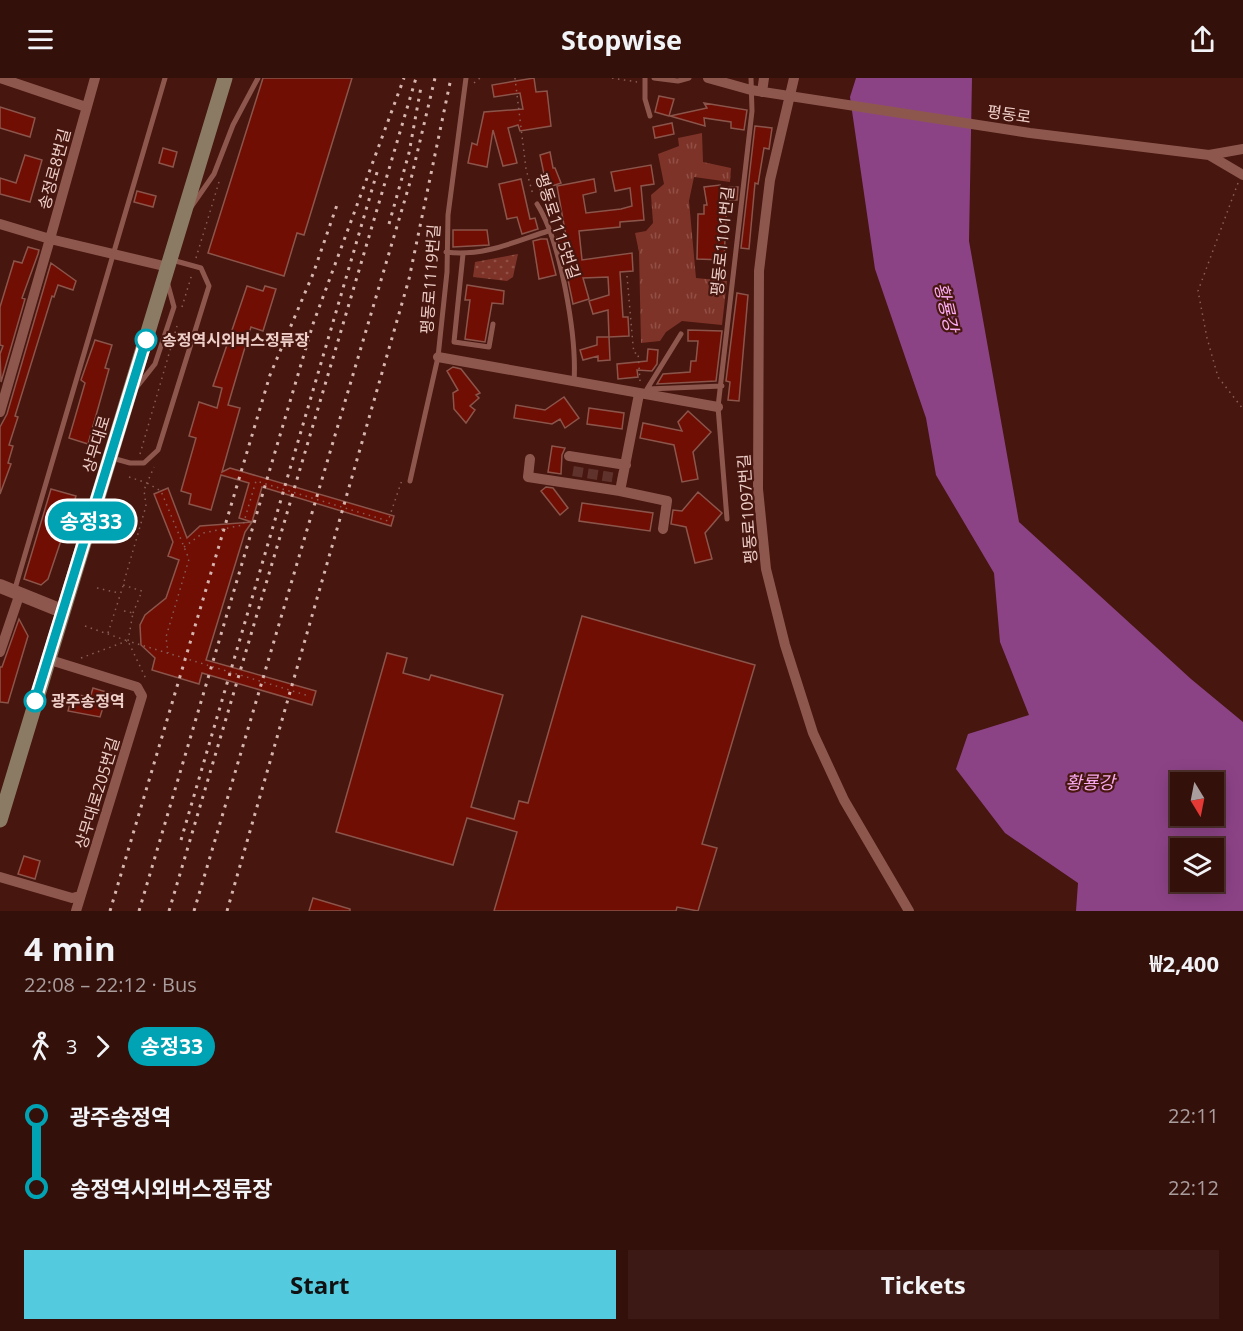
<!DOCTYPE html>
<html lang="en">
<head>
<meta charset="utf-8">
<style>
	:root { --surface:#34100b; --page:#3c1914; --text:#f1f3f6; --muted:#a99d9d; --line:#4e302c; --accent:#54cade }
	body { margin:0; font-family:"Open Sans","Noto Sans KR",sans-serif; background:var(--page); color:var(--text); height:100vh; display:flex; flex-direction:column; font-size:22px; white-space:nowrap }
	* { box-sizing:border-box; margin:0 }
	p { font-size:20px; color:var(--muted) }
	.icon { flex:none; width:33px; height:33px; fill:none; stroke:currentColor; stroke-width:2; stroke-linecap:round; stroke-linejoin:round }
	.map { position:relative; height:833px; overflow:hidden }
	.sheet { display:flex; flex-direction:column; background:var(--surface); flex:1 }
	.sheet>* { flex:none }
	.badge { padding:0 12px; border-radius:20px; font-size:21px; line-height:39px }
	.needle { width:39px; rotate:170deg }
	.buttons { position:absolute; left:1170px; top:694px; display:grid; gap:12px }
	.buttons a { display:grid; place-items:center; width:54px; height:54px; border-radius:0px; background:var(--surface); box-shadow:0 3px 15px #0003,0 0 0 2px var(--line); font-size:30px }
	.map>.badge { position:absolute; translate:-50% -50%; box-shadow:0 0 0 3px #fff }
	.legs { display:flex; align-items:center; gap:9px; height:66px; padding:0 24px; font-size:20px }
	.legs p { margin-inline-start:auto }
	.overview { display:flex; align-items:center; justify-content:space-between; height:102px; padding:0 24px }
	h1 { font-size:33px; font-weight:700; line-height:45px }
	.button { display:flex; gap:12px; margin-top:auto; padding:12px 24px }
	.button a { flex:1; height:69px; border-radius:0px; background:var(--accent); color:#111; font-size:24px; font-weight:700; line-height:69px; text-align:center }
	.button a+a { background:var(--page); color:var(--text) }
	ul { padding:0 24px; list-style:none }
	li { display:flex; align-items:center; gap:21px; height:72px; font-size:22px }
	li i { display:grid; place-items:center; width:9px; height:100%; margin:0 8px; background:currentColor }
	li i::after { content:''; width:15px; height:15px; margin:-8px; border:4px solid; border-radius:50%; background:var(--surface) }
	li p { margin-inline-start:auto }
	li:first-child i { background:linear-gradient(#0000 50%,currentColor 0) }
	li:last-child i { background:linear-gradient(currentColor 50%,#0000 0) }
	header { display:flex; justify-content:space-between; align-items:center; height:78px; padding:0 24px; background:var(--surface); font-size:27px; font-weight:700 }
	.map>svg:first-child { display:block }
</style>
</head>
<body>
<header><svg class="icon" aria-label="menu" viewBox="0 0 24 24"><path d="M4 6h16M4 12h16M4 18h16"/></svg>Stopwise<svg class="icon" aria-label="share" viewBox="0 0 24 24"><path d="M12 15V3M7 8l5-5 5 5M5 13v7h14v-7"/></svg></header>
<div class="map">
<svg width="1243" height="833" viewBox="0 0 1243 833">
	<defs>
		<pattern id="grass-tufts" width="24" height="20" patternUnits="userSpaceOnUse" patternTransform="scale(1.5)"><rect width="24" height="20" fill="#7e3328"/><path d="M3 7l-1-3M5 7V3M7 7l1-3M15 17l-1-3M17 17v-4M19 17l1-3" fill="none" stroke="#915046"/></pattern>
		<pattern id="park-dots" width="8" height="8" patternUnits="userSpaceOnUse" patternTransform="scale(1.5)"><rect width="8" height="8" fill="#7e3328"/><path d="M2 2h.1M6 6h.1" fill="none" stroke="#915046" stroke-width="1.8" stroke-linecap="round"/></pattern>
	</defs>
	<rect width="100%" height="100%" fill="#46160f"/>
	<path fill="url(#grass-tufts)" d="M702,55l1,29 28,6 -1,14 -36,-5 -5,24 7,77 31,3 -5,44 -40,-4 -16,11 -6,9 -19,2 -2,-91 -4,-19 11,-2 7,-8 -2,-28 13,-11 -6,-30 21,-8 -1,-8z"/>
	<path fill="url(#park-dots)" d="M518,176l-5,23 -6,4 -34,-4 2,-15z"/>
	<path fill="#8c4386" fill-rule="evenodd" d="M856,0h116l-3,163 50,281 172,157 52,43v189h-167l2,-28 -73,-50 -49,-64 12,-35 61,-19 -29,-73 -6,-69 -58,-98 -10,-57 -51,-149 -25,-172zM1180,705h34v33h-34zM1180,771h34v33h-34z"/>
	<path fill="#700e04" stroke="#8b554b" stroke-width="1.5" d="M263,0h89l-48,157 -7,-2 -13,43 -76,-23z
		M534,0l2,14 11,-1 4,35 -31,5 -2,-6 -10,3 9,35 -14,3 -10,-36 -6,37 -19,-4 4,-20 5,2 7,-33 39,-3 -3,-16 -26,4 -2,-12z
		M659,18l15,3 -5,17 -14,-4z
		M704,25l43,7 -3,20 -13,-2v-6l-27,-4 1,8 -35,-10 37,-8z
		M0,29l35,11 -5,19 -30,-9z
		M672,45l2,11 -19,4 -2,-11z
		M755,48l17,2 -3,21 -5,-1 -6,36 -3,-1 -6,66 -8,-1z
		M163,70l14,4 -4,15 -14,-4z
		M550,74l3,16h2l6,15 -21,7 -3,-11 7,-5 -4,-19z
		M25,77l17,5 -12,42 -30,-8v-16l16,5z
		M651,87l3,19 -13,2 3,34 -24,2v5l-41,4 3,29 50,-7 1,18 -13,1 3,45h5l1,19 -20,1 -1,-27 -15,4 -4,-13 20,-6 -1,-18 -25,1 6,21 -16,5 -7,-34 7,-2 -3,-20 -9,2 -4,-13 9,-1 -9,-50 37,-7 2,13 -13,3 3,18 35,-4 11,-3 -2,-18 -15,3 -4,-19z
		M521,101l9,40 5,-1 3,11 -16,5 -5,-17 -10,2 -8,-35z
		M720,107v2h18l-1,13h-10l-3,60 -27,-1 1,-45h6v-9h3l-3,-18z
		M137,113l19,5 -3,11 -19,-5z
		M453,152h34l2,15 -36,2z
		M541,161h6l9,36 -17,4 -6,-38z
		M28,169l11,3 -1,4 -16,44 3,1 -24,83 -1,-28 3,-8 -3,-1v-38l14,-46 8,2z
		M51,185l25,18 -3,9 -15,-5 -4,12 -2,-1 -37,120 3,1 -9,28 4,1 -5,17 3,1 -11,30v-67l7,-13z
		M467,207l37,6 -1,13 -11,-1 -7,39 -20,-3 5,-39h-5z
		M247,208l16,5 2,-5 11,3 -13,42 -12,-4 -23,78 12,3 -18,64 8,-4 164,48 -3,10 -129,-39 -10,35 -13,-4 10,-35 -28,-8 -10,35 -22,-6 2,-10 -10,-3 15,-53 -7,-2 10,-34 18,6 5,-20 -9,-2z
		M737,215l11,2 -9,106 -11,-1 2,-18 -4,-1z
		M688,252l34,1 -6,50 -59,3 6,-10 27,-2 1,-11h5l2,-20h-10z
		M597,259h12l1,23 -12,1v-5l-15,4 -3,-10 17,-5z
		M95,262l17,5 -7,23 4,1 -21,75 -19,-6 16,-55 -4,-3z
		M648,271l10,1 -1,14 -5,7 -15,-1 1,7 -20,2 -1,-15 30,-3z
		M453,289l8,2 19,24 -4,2 3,3 -9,8 5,4 -9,13 -12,-14 -1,-16 5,-3 -11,-19z
		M564,319l15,21 -14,10 -5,-9 -8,5 -38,-6 2,-13 29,5z
		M589,330l35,5 -2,16 -35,-5z
		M688,333l23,21 -18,20 5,27 -16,3 -8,-37 -34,-7 3,-15 39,8 -4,-9z
		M552,368l13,2 -3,7 -1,19 -13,-2z
		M546,409l7,1 15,20 -8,7 -19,-24z
		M168,410l19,50 13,-12 52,-4 -7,10 -39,128 110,31 -4,14 -110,-32 -3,11 -47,-14 3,-12 -14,-13 -1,-20 5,-10 21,-17 13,-38 -11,-4 5,-14 -19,-48z
		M51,411l25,7 -28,83 -7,6 -17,-6z
		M698,414l24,21 -17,20 7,26 -17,4 -9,-36 -15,-3 2,-14 9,1z
		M582,425l71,10 -3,18 -71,-10z
		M582,538l173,49 -53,179 15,4 -19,63 -21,-4 -1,4h-182l23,-79 -50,-14 -14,47 -117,-33 51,-179 20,5 -4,15 26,7 2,-5 72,20 -32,112 43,12 5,-18 9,2z
		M19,541l9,17 -20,67 -8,-1v-35h2z
		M93,610l20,6 -3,8 -5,-1 -5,16 -32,-6 5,-18 17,5z
		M24,778l16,5 -5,18 -17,-5z
		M313,820l37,11v2h-41z"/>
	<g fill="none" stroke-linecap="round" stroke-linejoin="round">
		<path stroke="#5f322b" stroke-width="10" stroke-dasharray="10 5" stroke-linecap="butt" d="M573,393l50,8"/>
		<path stroke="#885f58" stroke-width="1.5" stroke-dasharray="1.5 4.5" stroke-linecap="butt" d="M515,0l11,91 7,26
			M612,0l25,4
			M474,5l6,-5
			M1238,105l-40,108 9,47 11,39 25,32
			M196,180l23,-76
			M627,198l6,69 1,8h4l2,28
			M182,229l10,-33
			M140,376l37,-128
			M129,399l18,6 7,-16
			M184,469l19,-14 40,-8 13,-44 132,40 14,-41
			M97,510l22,5
			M124,533l9,2 -5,28 181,55
			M133,535l9,-22 -19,-6 23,-79 -2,-16 3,-7 14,8 28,68 -23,78 2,16
			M85,548l43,15 19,40
			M108,555l15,-47
			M81,580l46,-17"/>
		<path stroke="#8e574e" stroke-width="5" d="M645,0v21l5,17
			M654,0l24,3 11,-3
			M537,126c24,38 40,133 37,178
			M191,129l23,-33 19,-49 25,-47
			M446,174c36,5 68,-10 102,-21
			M463,176l-9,88 35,5 4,-23
			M136,310l19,-24 19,-57 -6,-22
			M647,311l34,-55
			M648,311l74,-3
			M112,380l18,5h14l14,-13 51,-164 -8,-18 -29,-8
			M410,403l28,-124 9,-85 1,-57 18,-137
			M727,441l-9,-112 34,-296 -1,-33
			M14,514l151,-514"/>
		<path stroke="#8e574e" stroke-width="10" d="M0,0l86,29
			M95,0l-45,161 118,28
			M708,0l43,12 279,43 179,22 34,-6
			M794,0l-24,102 -11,91 -1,218 8,80 19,76 28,88 31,67 65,111
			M762,14l2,-14
			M1209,77l34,20
			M0,146l50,15 -50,173
			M438,279l280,50
			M639,316l-19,97 47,10 -4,28
			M569,378l57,9
			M530,381l-2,18 92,14
			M0,574l19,-56
			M47,581l90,28 5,9 -66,215
			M0,799l72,21 8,-2"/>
		<path stroke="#8e574e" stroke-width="14" d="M0,508l62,25"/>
		<path stroke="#8c7b64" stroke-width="15" d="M0,742l225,-742"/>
		<path stroke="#d7b5af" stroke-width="3" stroke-dasharray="3 6" stroke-linecap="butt" d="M389,146l20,-71 12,-66
			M181,762l197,-671
			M110,833l160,-536 43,-101 25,-72
			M139,833l174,-587 91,-246
			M169,833l247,-833
			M194,833l217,-732 24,-101
			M227,833l182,-632 42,-201"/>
	</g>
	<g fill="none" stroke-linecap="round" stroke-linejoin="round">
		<g stroke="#fff" stroke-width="14">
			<path id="line-1" d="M35,623l111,-361"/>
		</g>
		<use href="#line-1" stroke="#00a3b4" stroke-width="9"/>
	</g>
	<g fill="#fff" stroke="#00a3b4" stroke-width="3">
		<circle cx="146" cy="262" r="10"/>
		<circle cx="35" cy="623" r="10"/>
	</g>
	<g text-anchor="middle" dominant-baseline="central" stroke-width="4.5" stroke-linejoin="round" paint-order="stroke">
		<g font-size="16" fill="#efcfc9" stroke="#46160f">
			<text transform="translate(1009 36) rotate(8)">평동로</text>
			<text transform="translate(54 91) rotate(-75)">송정로8번길</text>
			<text transform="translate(558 148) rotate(72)">평동로1115번길</text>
			<text transform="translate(722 163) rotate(-84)">평동로1101번길</text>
			<text transform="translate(430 201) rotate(-86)">평동로1119번길</text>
			<text transform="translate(96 366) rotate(-73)">상무대로</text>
			<text transform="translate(747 431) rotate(-94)">평동로1097번길</text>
			<text transform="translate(97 715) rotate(-73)">상무대로205번길</text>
		</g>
		<g font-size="16" font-weight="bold" fill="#efcfc9" stroke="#46160f" text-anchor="start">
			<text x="162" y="262">송정역시외버스정류장</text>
			<text x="51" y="623">광주송정역</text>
		</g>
		<g font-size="18" font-style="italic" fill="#faabf2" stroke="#46160f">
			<text transform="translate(947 229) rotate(77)">황룡강</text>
			<text x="1090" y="704">황룡강</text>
		</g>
	</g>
</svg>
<div class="buttons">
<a><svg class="needle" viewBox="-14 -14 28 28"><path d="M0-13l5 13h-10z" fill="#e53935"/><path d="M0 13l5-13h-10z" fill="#a99d9d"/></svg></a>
<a><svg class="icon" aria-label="layers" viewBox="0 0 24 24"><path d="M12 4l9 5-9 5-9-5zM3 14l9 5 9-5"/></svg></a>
</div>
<b class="badge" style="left:91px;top:443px;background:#00a3b4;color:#fff">송정33</b>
</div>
<section class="sheet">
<div class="overview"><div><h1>4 min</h1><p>22:08 – 22:12 · Bus</p></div><b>₩2,400</b></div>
<div class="legs"><svg class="icon" aria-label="walk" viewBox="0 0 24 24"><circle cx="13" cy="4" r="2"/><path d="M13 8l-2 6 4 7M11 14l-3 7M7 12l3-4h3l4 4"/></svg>3<svg class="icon" aria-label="forward" viewBox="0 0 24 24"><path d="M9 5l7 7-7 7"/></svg><b class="badge" style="background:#00a3b4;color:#fff">송정33</b></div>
<ul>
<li><i style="color:#00a3b4"></i><b>광주송정역</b><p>22:11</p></li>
<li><i style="color:#00a3b4"></i><b>송정역시외버스정류장</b><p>22:12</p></li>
</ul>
<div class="button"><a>Start</a><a>Tickets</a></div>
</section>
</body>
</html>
